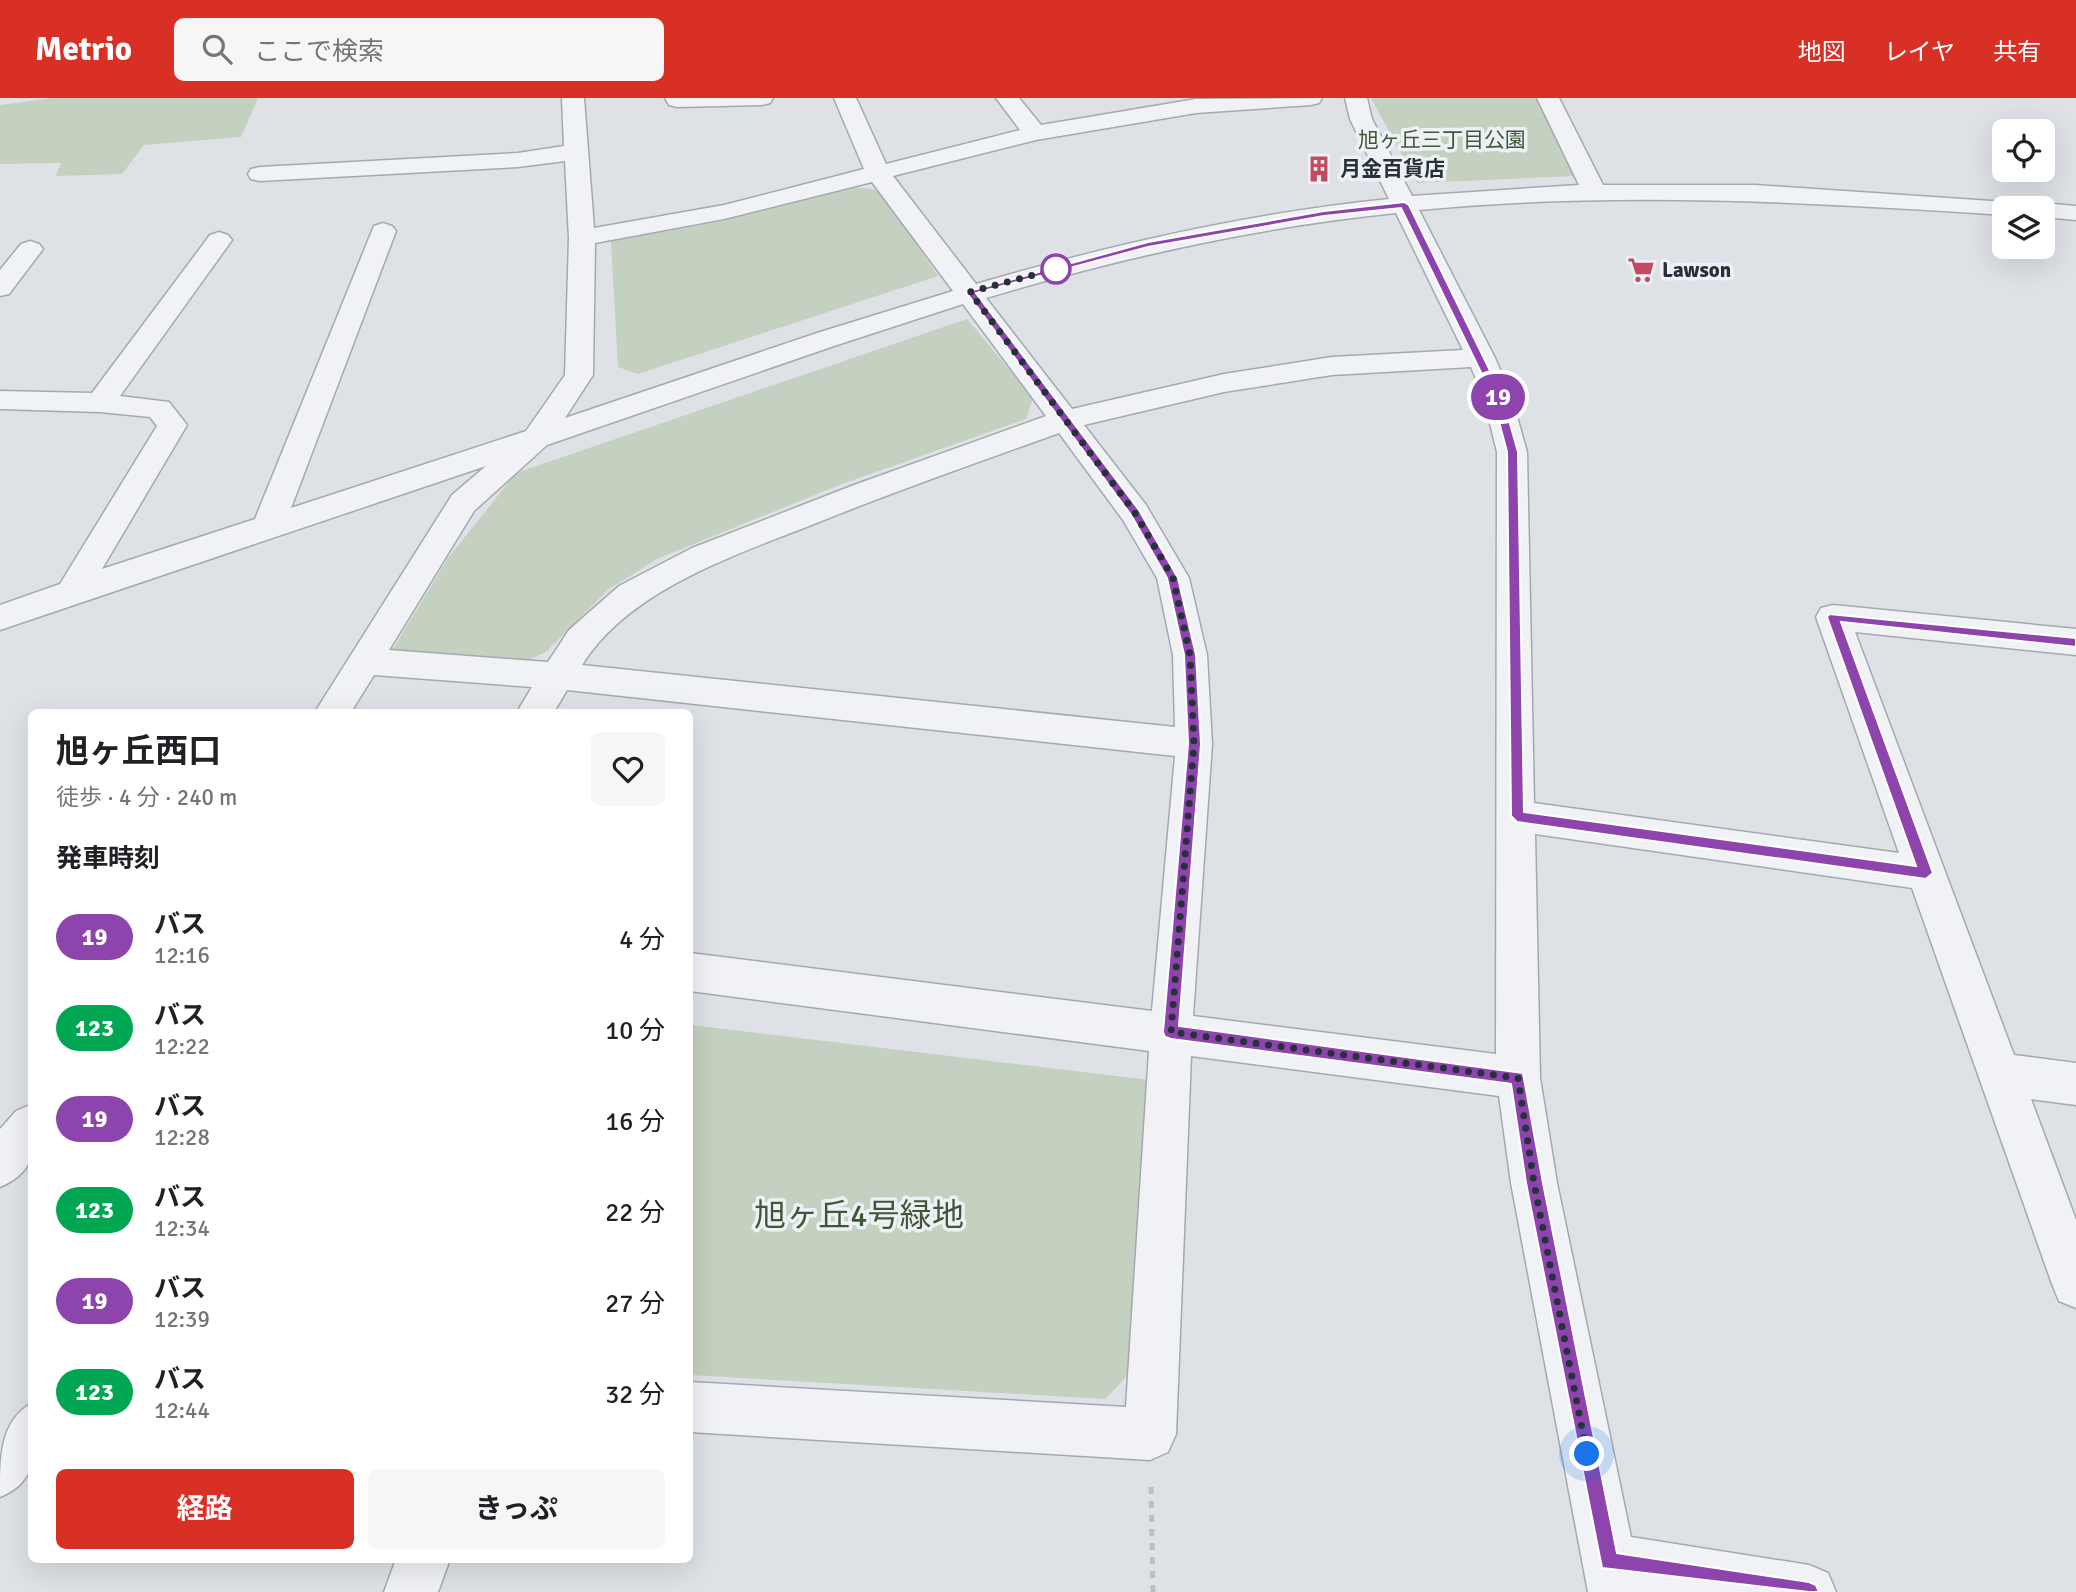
<!DOCTYPE html>
<html lang="ja">
<head>
<meta charset="utf-8">
<style>
	:root { --surface:#fff; --page:#f6f6f6; --text:#202124; --muted:#757577; --accent:#d93025 }
	body { margin:0; font-family:Signika,"Noto Sans JP",sans-serif; background:var(--page); color:var(--text); height:100vh; display:flex; flex-direction:column; font-size:26px; white-space:nowrap }
	* { box-sizing:border-box; margin:0 }
	p { font-size:23px; color:var(--muted) }
	.icon { flex:none; width:38px; height:38px; fill:none; stroke:currentColor; stroke-width:2; stroke-linecap:round; stroke-linejoin:round }
	.map { position:relative; flex:1; overflow:hidden }
	.side { position:absolute; left:28px; top:611px; width:665px; height:854px; display:flex; flex-direction:column; background:var(--surface); border-radius:10px; box-shadow:0 7px 28px #0002 }
	.side>* { flex:none }
	.badge { padding:0 14px; border-radius:23px; font-size:24px; line-height:46px }
	.buttons { position:absolute; left:1992px; top:21px; display:grid; gap:14px }
	.buttons a { display:grid; place-items:center; width:63px; height:63px; border-radius:10px; background:var(--surface); box-shadow:0 7px 28px #0002; font-size:35px }
	.you { position:absolute; width:35px; height:35px; margin:-18px; border:5px solid #fff; border-radius:50%; background:#1a73e8; box-shadow:0 0 0 10px #1a73e833 }
	.map>.badge { position:absolute; translate:-50% -50%; box-shadow:0 0 0 4px #fff }
	h2 { padding:0 28px; font-size:26px; line-height:63px }
	.round { display:grid; place-items:center; flex:none; width:74px; height:74px; border-radius:10px; background:var(--page) }
	.head { display:flex; align-items:center; justify-content:space-between; height:119px; padding:0 28px }
	h1 { font-size:33px; font-weight:700; line-height:52px }
	.cta { display:flex; gap:14px; margin-top:auto; padding:14px 28px }
	.cta a { flex:1; height:80px; border-radius:10px; background:var(--accent); color:#fff; font-size:28px; font-weight:700; line-height:80px; text-align:center }
	.cta a+a { background:var(--page); color:var(--text) }
	ul { padding:0; list-style:none }
	li { display:flex; align-items:center; gap:21px; height:91px; padding:0 28px }
	li div { flex:1 }
	li b { display:block; font-size:26px }
	li em { font-style:normal }
	li .badge { min-width:77px; font-weight:700; text-align:center }
	header { display:flex; align-items:center; gap:42px; box-sizing:border-box; height:98px; padding:0 35px; background:var(--accent); color:#fff }
	header strong { font-size:33px }
	nav { display:flex; gap:38px; margin-inline-start:auto; font-size:24px }
	.search { width:490px; height:63px; background:var(--page); display:flex; align-items:center; gap:18px; box-sizing:border-box; padding:0 24px; border-radius:10px; color:var(--muted); font-size:26px }
	.map>svg:first-child { display:block }
</style>
</head>
<body>
<header>
<strong>Metrio</strong>
<div class="search"><svg class="icon" aria-label="search" viewBox="0 0 24 24"><circle cx="10" cy="10" r="6"/><path d="M15 15l6 6"/></svg>ここで検索</div>
<nav><a>地図</a><a>レイヤ</a><a>共有</a></nav>
</header>
<div class="map">
<svg width="2076" height="1494" viewBox="0 0 2076 1494">
	<rect width="100%" height="100%" fill="#dee2e7"/>
	<path fill="#c4d0c0" d="M54,0h204l-17,39 -97,8 -22,29 -66,2 5,-13 -61,1v-59z
		M1371,0h166l37,78 -157,7z
		M853,89l27,3 58,86 -300,98 -20,-7 -7,-126 107,-19z
		M967,221l66,79 -7,21 -184,65 -185,75 -48,30 -62,62 -24,12 -132,-11 57,-94 68,-85z
		M690,927l460,55 -18,291 -27,28 -415,-24z"/>
	<g fill="none" stroke-linecap="round" stroke-linejoin="round">
		<g stroke="#a4a9b0" stroke-width="3">
			<path id="minor" d="M562,0h22l10,130 130,-23 140,-36 -30,-71h22l30,66 134,-34 -24,-32h23l22,27 155,-26 126,-1 -3,5 -8,2 -115,8 -160,27 -143,36 83,108c134,-39 273,-71 413,-85l-39,-80 -5,-21h22l5,21 40,77 167,-11 -42,-87h22l44,87h152l266,18 3,5h-20v7c-196,-13 -389,-24 -585,-5l76,148 16,37 16,57 7,351 365,50 -83,-236 5,-9 12,-3 243,24v26l-221,-23 159,423 62,8v42l-45,-6 45,121v88l-17,-7 -7,-17 -140,-396 -377,-54 5,244 17,105 74,354 178,28 19,8 8,19h-248l-77,-409 -12,-87 -308,-40 -15,378 -8,18 -18,8 -460,-28v-50l436,25 23,-356 -459,-60v-38l462,58 23,-255 -608,-66 -13,22h-37l15,-25 -158,-12 -23,37h-36l137,-217 34,-29 -486,164v-25l60,-21 97,-158 -7,-9 -50,-5 -100,-3v-18l92,2 118,-158 9,-3 9,3 4,5 -112,156 49,6 18,23 -85,144 153,-50 119,-293 9,-3 9,3 4,5 -105,277 235,-77 39,-56 4,-137 -4,-77 -47,6 -258,14 -9,-2 -3,-5 3,-5 9,-2 258,-14 46,-7zM872,84l81,109 -136,42 -252,85 28,-43 2,-132 129,-24zM1396,115l67,137 -131,7 -108,17 -152,35 -86,-111c134,-40 271,-71 410,-85zM963,206l83,112 -192,69 -162,63 -73,38 -50,44 -21,32 -159,-12 85,-139 73,-66 290,-100zM1471,269l12,28 14,57 -1,602 -303,-38 19,-272 -5,-89 -18,-77 -43,-73 -62,-80 140,-33 108,-17zM1059,335l64,87 34,58 16,77 2,72 -593,-62c48,-77 157,-111 237,-143 79,-32 160,-60 240,-89z
				M665,0h108l-3,5 -8,2 -85,2 -8,-2z
				M2042,105l34,3v14l-34,-3v-9h-11z
				M30,143l9,3 4,5 -34,45 -9,2v-26l21,-26z
				M32,1006c0,39 10,65 -32,83v-58l16,-18z
				M32,1305c0,41 12,76 -32,94 0,-41 0,-76 32,-94z
				M396,1461h54l-12,33h-54z"/>
		</g>
		<path stroke="#bcc0c5" stroke-width="5" stroke-dasharray="7 7" stroke-linecap="butt" d="M1151,1389l2,105"/>
		<use href="#minor" fill="#f0f2f5" fill-rule="evenodd"/>
	</g>
	<path fill="#8e44ad" stroke="#fff" stroke-width="2" d="M1404,104l5,3 93,190 16,57 6,360 392,54 -89,-249 2,-3 247,24v9l-235,-25 92,251 -7,6 -409,-57 -6,-6 -4,-364 -15,-57 -91,-187 -77,8 -176,31 -172,46 163,217 39,68 18,77 5,89 -22,282 344,47 20,110 74,370 192,29 7,3 3,7h-10l-207,-24 -76,-385 -15,-99 -340,-45 -6,-2 -2,-5 25,-288 -4,-89 -17,-77 -36,-63 -165,-223 182,-50 176,-31z"/>
	<g fill="none" stroke-linecap="round" stroke-linejoin="round">
		<path stroke="#28303c" stroke-width="7" stroke-dasharray="0 12.6" d="M1056,171l-86,23 165,221 38,65 17,77 4,89 -23,288 347,46 16,105 53,271"/>
	</g>
	<defs>
		<g id="building-bare" transform="scale(2.1)"><path d="M-4-6H4V6H1V3H-1V6H-4ZM-2.5-4.3h1.7v1.8h-1.7ZM.8-4.3h1.7v1.8H.8ZM-2.5-1h1.7V.8h-1.7ZM.8-1h1.7V.8H.8Z" fill="#c54961" stroke="#edf0f4" stroke-width="2.5" paint-order="stroke"/></g>
		<g id="supermarket-bare" transform="scale(2.1)"><path d="M-6-5.5h2.5l.6 2H6L4.5 2H-2.5L-4.4-4H-6ZM-1.5 3.2a1.3 1.3 0 1 0 .1 0ZM3 3.2a1.3 1.3 0 1 0 .1 0Z" fill="#c54961" stroke="#edf0f4" stroke-width="2.5" paint-order="stroke"/></g>
	</defs>
	<g fill-rule="evenodd">
		<use href="#building-bare" x="1319" y="71"/>
		<use href="#supermarket-bare" x="1641" y="172"/>
	</g>
	<circle fill="#fff" stroke="#8e44ad" stroke-width="3.5" cx="1056" cy="171" r="14"/>
	<g text-anchor="middle" dominant-baseline="central" stroke-width="7" stroke-linejoin="round" paint-order="stroke">
		<g font-size="21" fill="#3e5736" stroke="#edf0f4">
			<text x="1442" y="42">旭ヶ丘三丁目公園</text>
		</g>
		<g font-size="21" font-weight="bold" fill="#28303c" stroke="#edf0f4" text-anchor="start">
			<text x="1340" y="71">月金百貨店</text>
			<text x="1662" y="172">Lawson</text>
		</g>
		<g font-size="32" fill="#3e5736" stroke="#edf0f4">
			<text x="859" y="1117">旭ヶ丘4号緑地</text>
		</g>
	</g>
</svg>
<div class="buttons">
<a><svg class="icon" aria-label="locate" viewBox="0 0 24 24"><circle cx="12" cy="12" r="6"/><path d="M12 2v4M12 18v4M2 12h4M18 12h4"/></svg></a>
<a><svg class="icon" aria-label="layers" viewBox="0 0 24 24"><path d="M12 4l9 5-9 5-9-5zM3 14l9 5 9-5"/></svg></a>
</div>
<div class="you" style="left:1587px;top:1356px"></div>
<b class="badge" style="left:1498px;top:299px;background:#8e44ad;color:#fff">19</b>
<section class="side">
<div class="head"><div><h1>旭ヶ丘西口</h1><p>徒歩 · 4 分 · 240 m</p></div><a class="round"><svg class="icon" aria-label="heart" viewBox="0 0 24 24"><path d="M12 20l-8-8c-3-5 5-10 8-4 3-6 11-1 8 4z"/></svg></a></div>
<h2>発車時刻</h2>
<ul>
<li><span class="badge" style="background:#8e44ad;color:#fff">19</span><div><b>バス</b><p>12:16</p></div><em>4 分</em></li>
<li><span class="badge" style="background:#00a651;color:#fff">123</span><div><b>バス</b><p>12:22</p></div><em>10 分</em></li>
<li><span class="badge" style="background:#8e44ad;color:#fff">19</span><div><b>バス</b><p>12:28</p></div><em>16 分</em></li>
<li><span class="badge" style="background:#00a651;color:#fff">123</span><div><b>バス</b><p>12:34</p></div><em>22 分</em></li>
<li><span class="badge" style="background:#8e44ad;color:#fff">19</span><div><b>バス</b><p>12:39</p></div><em>27 分</em></li>
<li><span class="badge" style="background:#00a651;color:#fff">123</span><div><b>バス</b><p>12:44</p></div><em>32 分</em></li>
</ul>
<div class="cta"><a>経路</a><a>きっぷ</a></div>
</section>
</div>
</body>
</html>
